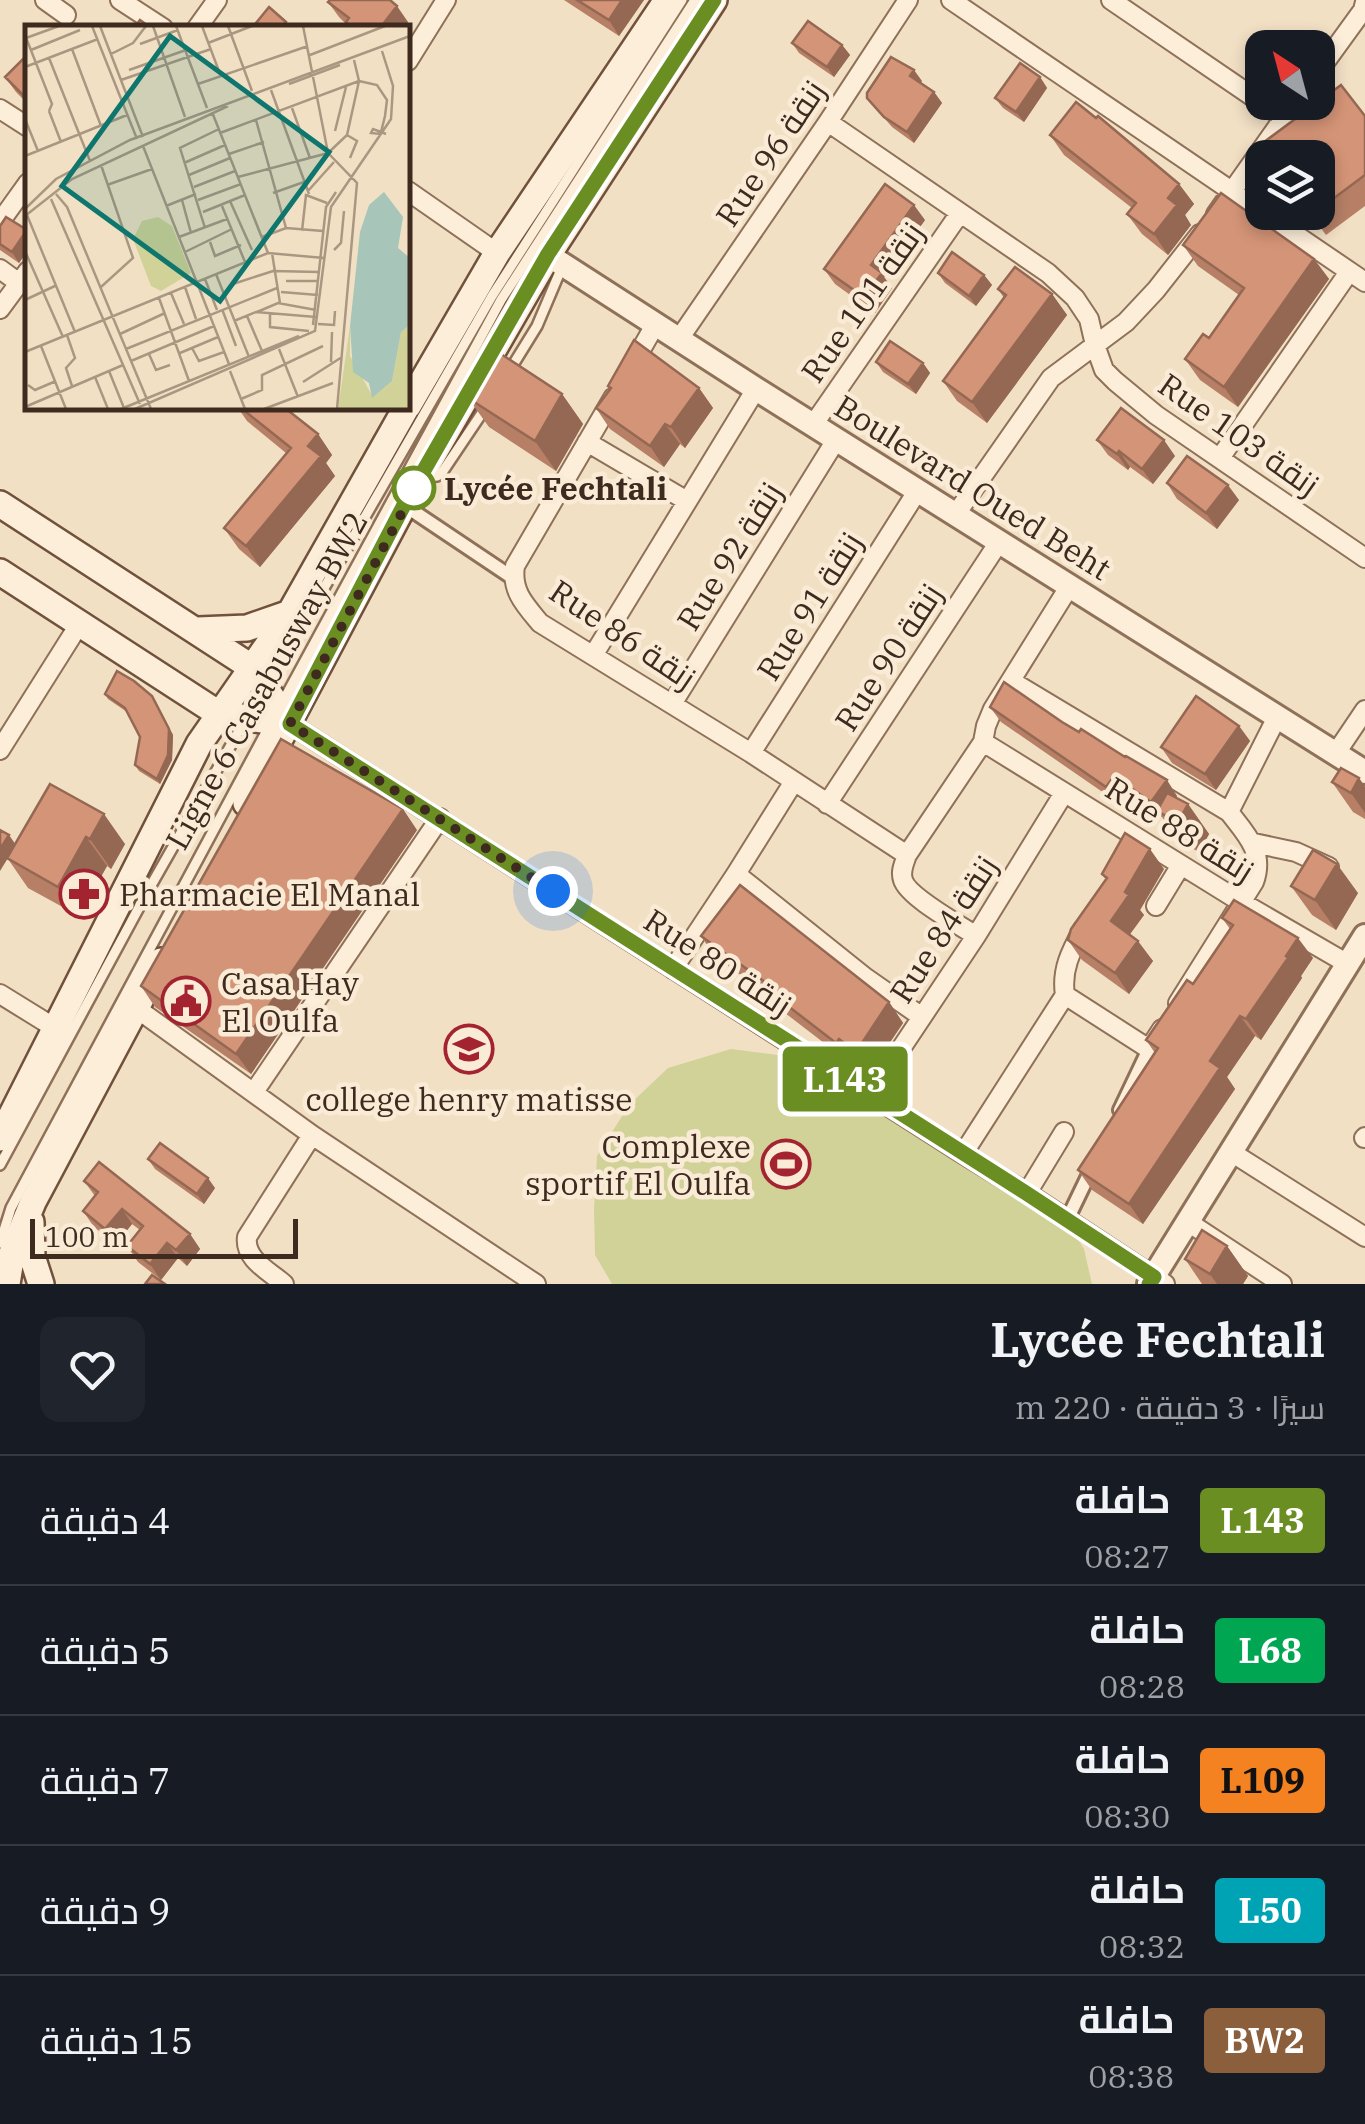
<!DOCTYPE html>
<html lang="ar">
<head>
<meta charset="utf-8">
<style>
	:root { --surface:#171b24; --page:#20242c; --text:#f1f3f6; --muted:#9ea1a6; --line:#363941 }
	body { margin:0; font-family:"IBM Plex Serif",Cairo,serif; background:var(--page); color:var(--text); direction:rtl; height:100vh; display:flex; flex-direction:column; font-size:38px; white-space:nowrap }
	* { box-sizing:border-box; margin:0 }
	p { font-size:32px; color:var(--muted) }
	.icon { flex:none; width:55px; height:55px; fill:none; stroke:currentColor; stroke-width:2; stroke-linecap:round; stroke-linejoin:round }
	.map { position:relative; height:1284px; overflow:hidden; direction:ltr }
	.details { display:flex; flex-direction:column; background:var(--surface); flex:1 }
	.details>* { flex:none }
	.badge { padding:0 20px; border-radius:8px; font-size:35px; line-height:65px }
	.needle { width:65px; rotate:324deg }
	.controls { position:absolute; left:1245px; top:30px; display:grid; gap:20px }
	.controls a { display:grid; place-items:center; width:90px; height:90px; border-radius:20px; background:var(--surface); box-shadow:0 5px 15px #0003; font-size:50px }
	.scale { position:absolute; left:30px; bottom:25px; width:268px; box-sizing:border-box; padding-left:10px; border:5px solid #3e2a1e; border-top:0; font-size:28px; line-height:35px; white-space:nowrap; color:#3e2a1e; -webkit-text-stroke:8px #f9ebd5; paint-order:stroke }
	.you { position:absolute; width:50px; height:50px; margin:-25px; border:8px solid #fff; border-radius:50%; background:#1a73e8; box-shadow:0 0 0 15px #1a73e833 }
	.map>.badge { position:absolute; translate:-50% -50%; box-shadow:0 0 0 5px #fff }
	.round { display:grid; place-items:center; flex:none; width:105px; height:105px; border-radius:20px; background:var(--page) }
	.head { display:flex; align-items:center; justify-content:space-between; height:170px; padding:0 40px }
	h1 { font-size:48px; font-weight:700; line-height:75px }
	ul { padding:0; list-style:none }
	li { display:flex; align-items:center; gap:30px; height:130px; padding:0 40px; border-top:2px solid var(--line) }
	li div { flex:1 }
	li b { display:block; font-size:38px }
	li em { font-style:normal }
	li .badge { min-width:110px; font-weight:700; text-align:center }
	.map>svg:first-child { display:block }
</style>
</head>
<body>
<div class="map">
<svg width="1365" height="1284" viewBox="0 0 1365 1284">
	<rect width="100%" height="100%" fill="#f2e0c5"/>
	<path fill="#d1d297" d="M731,1049l55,7 202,115 79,50 17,28 8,35h-480l-17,-29 -1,-46 3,-53 32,-51 39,-37z"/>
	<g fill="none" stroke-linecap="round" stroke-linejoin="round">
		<g stroke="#8f7059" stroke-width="14">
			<path id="service" d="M508,373l29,-47 25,-59
				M428,477l9,-1 6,-5 43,-64
				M281,705l220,-405 194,-300
				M0,1165l149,-276 98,-172 19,-28 226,-393 190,-296
				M0,1243l11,-35 260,-485"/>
		</g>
		<g stroke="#8f7059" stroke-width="18">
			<path id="pedestrian" d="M404,505l109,73
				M1120,1110l29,-61
				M1067,1220l25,-52"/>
		</g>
		<g stroke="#8f7059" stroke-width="22">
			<path id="minor" d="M45,0l21,15
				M120,0l43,28
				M951,0l414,282
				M1111,0l173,118
				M197,28l20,-28
				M408,61l38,-61
				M1318,72l45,-62 2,-8
				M0,109l28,18
				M828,122l220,151 27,25 14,21 6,26 9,25 11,11 41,34 209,143
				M408,191l89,62
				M1216,214l79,-112
				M0,222l28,-39
				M0,269l19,14
				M0,309l28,-38
				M679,339l149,-217 80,-122
				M631,367l24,-42
				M613,398l-98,168c-4,25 10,39 25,57l211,130 156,102
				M813,425l147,-212
				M587,442l100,59
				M1220,458l129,-186
				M956,514l95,-136 75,-56 30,-32 44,-56
				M594,654l162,-265
				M1011,681l218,131c17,22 36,40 25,70l-76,121
				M672,704l164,-264
				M290,724l673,430 64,39 138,91
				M983,742l258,160 107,62
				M0,750l80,-127
				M751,753l167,-263
				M1336,753l29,-43
				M827,804l172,-262
				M1229,812l48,-95
				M1254,843l42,9 33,15
				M736,874l130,104 56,39
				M1156,906l25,-41
				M976,936c-16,-11 -68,-39 -73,-56 -3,-9 1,-16 4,-25l76,-113 3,-16 7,-17 76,-122
				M673,969l63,-95 57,-91
				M0,994l55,34
				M1065,995l84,54 13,-20
				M136,1008l176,127 224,149
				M254,1092l186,-274
				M870,1095l106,-159 88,-143
				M1364,1138l1,-1
				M1231,1152l134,85
				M963,1154l102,-159c-4,-25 6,-44 18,-66
				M1027,1193l37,-61
				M1188,1222l94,62
				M284,1284c-15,-13 -40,-25 -37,-47l65,-102"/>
		</g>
		<g stroke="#8f7059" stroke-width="28">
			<path id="tertiary" d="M548,255l208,134 609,383
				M1149,1284l216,-348"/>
		</g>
		<g stroke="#71513c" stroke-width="30">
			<path id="secondary" d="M408,406l89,-153 170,-253
				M0,504l251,163 39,57
				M0,572l219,142 71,10
				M198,630l49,-2 43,-15
				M246,803l158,-298 144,-250 166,-255
				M0,1138l199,-394 91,-131 116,-205
				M31,1222l1,34 9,28
				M7,1284l5,-31 21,-51 128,-241"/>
		</g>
		<use href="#service" stroke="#fceed9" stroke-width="9"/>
		<use href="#pedestrian" stroke="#fceed9" stroke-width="12"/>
		<use href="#minor" stroke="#fceed9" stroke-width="18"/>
		<use href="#tertiary" stroke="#fceed9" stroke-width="22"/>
		<use href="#secondary" stroke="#fceed9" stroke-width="25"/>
	</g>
	<path fill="#b67f66" d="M564,0h80l-25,36z
		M328,2l80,20 -5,6h-53l-11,-11z
		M792,43l50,2 8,10 -16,22 -35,-24z
		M28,54v50l-12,-12 -11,-15z
		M1040,77l7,11 -23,34 -21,-14 -8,-10z
		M922,81l-2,2 14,9 8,11 -28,40 -22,-16 -25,-29z
		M1365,116v90l-39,29 -17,-23h9v-54z
		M1050,135l129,49 15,20 -9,11 6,10 -23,30 -26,-21 -15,-20 5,-6 -68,-53z
		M925,220l-41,57 8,11 -17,25 -40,-29 -11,-15z
		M0,226l28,5v19l-9,13 -19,-13z
		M1183,245l131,14 15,20 -91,128 -38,-27 -15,-21 24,-21 30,-43 -41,-29z
		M938,273l46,2 8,10 -16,21 -31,-23z
		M998,289l54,5 15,21 -80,108 -30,-22 -14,-20 61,-83z
		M876,362l47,1 7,10 -14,21 -33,-22z
		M608,386l91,2 14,20 -28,40 -5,-4 -16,23 -54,-38 -14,-21 14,-19z
		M562,394l21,30 -27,47 -67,-44 -21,-29z
		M238,408h47l33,26 14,21 -6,8 9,13 -75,91 -21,-18 -15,-21 62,-75 -39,-32z
		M1097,440l78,16 -22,28 -23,-17 -2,3 -20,-15z
		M1167,483l72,17 -22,29 -40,-30z
		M105,694l47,2 3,5 18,34 -1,25 -12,24 -21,-13 -4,-6 5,-28 -13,-25 -19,-13z
		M990,707l72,15 115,74 -1,2 12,6 21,30 -10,18 -21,-11 -16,-24 -38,-26 -7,11 -116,-80z
		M1239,726l11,15 -34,49 -44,-27 -11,-16z
		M1359,778l6,9v32l-12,-7 -21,-30z
		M50,784l75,60 -14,25 -4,-3 -28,50 -51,-28 -20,-29z
		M417,830l-166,244 -96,-67 -14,-21z
		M1164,869l-24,41 4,5 -14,19 23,27 -24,33 -47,-34 -14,-20 38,-60 -4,-6z
		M1291,886l67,7 -22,37 -24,-15z
		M1222,918l91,40 -12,18 1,2 -41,62 -6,-4 -28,41 8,12 -92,135 -51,-34 -14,-20 77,-117 -9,-13 47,-56 37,-55z
		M701,936l188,66 14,21 -33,49 -17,-13 -3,4 -74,-57 -10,-13 -51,-36z
		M148,1159l67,29 -11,16 -49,-35z
		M84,1181l106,53 10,15 -13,17 -9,-8 -17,22 -23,-18 -11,-16 13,-16 -8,-6 -16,20 -22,-17 -11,-16 12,-15z
		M1227,1246l21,30 -5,8h-41l-17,-25z"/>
	<path fill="#946853" d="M622,0h22l-25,36 -10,-16z
		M397,6l11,16 -5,6h-23z
		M842,45l8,10 -16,22 -7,-10z
		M914,70l8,11 -4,5 -8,-10z
		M1040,77l7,11 -23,34 -8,-10z
		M934,92l8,11 -28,40 -7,-11z
		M1179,184l15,20 -9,11 6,10 -23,30 -14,-21 14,-36z
		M914,205l11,15 -41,57 8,11 -17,25 -11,-16 7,-32z
		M27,230l1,20 -9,13 -7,-11z
		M1314,259l15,20 -91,128 -14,-20z
		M984,275l8,10 -16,21 -7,-10z
		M1052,294l15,21 -80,108 -15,-21z
		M923,363l7,10 -14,21 -8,-10z
		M699,388l14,20 -28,40 -14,-21z
		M562,394l21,30 -27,47 -21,-30z
		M665,424l15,20 -16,23 -14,-21z
		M318,434l14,21 -6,8 9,13 -75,91 -14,-21 62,-100z
		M1164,440l11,16 -22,28 -11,-15z
		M1119,451l11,16 -2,3 -11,-16z
		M1228,485l11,15 -22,29 -11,-16z
		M152,696l21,39 -1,25 -12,24 -3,-5z
		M1239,726l11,15 -34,49 -11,-16z
		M1114,776l10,15 -7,11 -11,-15z
		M1359,778l6,9v26l-14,-20z
		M1167,780l10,16 -13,18 -6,-3 -7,-9z
		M1188,804l21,30 -10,18 -21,-30z
		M403,809l14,21 -166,244 -15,-20z
		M104,814l21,30 -14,25 -21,-30z
		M9,835l7,10 -16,26v-22z
		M86,837l21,29 -28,50 -21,-29z
		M1150,849l14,20 -24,41 4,5 -19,26 -14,-20 14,-29z
		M1337,864l21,29 -22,37 -21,-30z
		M1298,938l15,20 -12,18 1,2 -41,62 -15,-21z
		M1138,941l15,20 -24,33 -14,-21z
		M889,1002l14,21 -33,49 -14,-20z
		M1240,1016l15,20 -28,41 8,12 -92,135 -14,-20 81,-143z
		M839,1039l14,20 -3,4 -14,-20z
		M208,1178l7,10 -11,16 -7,-10z
		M122,1209l10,15 -16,20 -11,-15z
		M190,1234l10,15 -13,17 -11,-16z
		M167,1243l11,15 -17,22 -11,-16z
		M1227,1246l21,30 -5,8h-26l-7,-10z"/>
	<path fill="#d49477" stroke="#946853" stroke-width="2.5" d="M330,0h60l7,6 -17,22h-27l-7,-6 3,-4 -21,-16z
		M577,0h45l-13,20z
		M269,7l17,15 -5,6h-29z
		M140,20l11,8h-17z
		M808,21l34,24 -15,22 -35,-24z
		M28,54v46l-23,-23z
		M891,57l23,13 -4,6 24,16 -27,40 -23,-15 -17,-19v-5z
		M1020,63l20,14 -24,35 -21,-14z
		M1341,85l24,31v59l-47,35v-52h-49l-9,-13z
		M1076,102l20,16 2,-2 81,68 -11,14 9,7 -23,29 -27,-20 9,-11 -86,-68z
		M885,184l29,21 -43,60 11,8 -18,24 -40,-28z
		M1221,193l93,66 -90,128 -39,-28 18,-25 6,4 35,-50 -61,-43z
		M6,217l21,13 -15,22 -12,-8v-18z
		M952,252l32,23 -15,21 -31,-23z
		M1015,267l37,27 -80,108 -29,-21 63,-86 -8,-6z
		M634,340l65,48 -28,39 -6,-3 -15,22 -54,-38 15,-20 -3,-2z
		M890,341l33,22 -15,21 -32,-22z
		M498,352l64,42 -27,47 -67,-43z
		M241,408h44l33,26 -10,12 13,10 -75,90 -22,-18 67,-80z
		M1121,408l43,32 -22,29 -23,-18 -2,3 -20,-14z
		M1187,456l41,29 -22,28 -39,-30z
		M117,671l17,10 18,15 17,33 -1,26 -11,24 -22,-14 5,-28 -15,-29 -20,-14z
		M1004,682l58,40 17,10 2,-3 44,28 1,-1 41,24 -16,22 -37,-26 -8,11 -116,-80z
		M1196,696l43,30 -34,48 -44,-27z
		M281,739l122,70 -167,245 -95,-68z
		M1341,768l18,10 -8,15 -19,-11z
		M50,784l54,30 -14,25 -4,-2 -28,50 -51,-29z
		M1167,793l21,11 -10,18 -21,-11z
		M0,830l9,5 -9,14z
		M1125,833l25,16 -25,43 4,3 -18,26 27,20 -23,32 -47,-33 3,-11 36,-51 -5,-4z
		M1313,850l24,14 -22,36 -24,-14z
		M740,885l149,117 -33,50 -17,-13 -3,4 -74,-57 3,-4 -64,-46z
		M1234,900l64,38 -12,18 2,2 -42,61 -6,-3 -30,45 10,7 -91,136 -51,-34 80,-122 -12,-8 41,-60 6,4 40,-59 -11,-7z
		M160,1143l48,35 -11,16 -49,-35z
		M99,1162l91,72 -14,16 -9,-7 -17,21 -23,-18 16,-20 -21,-17 -17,20 -22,-18 15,-19 -14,-11z
		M1202,1230l25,16 -17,28 -25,-15z
		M152,1275l13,9h-20z"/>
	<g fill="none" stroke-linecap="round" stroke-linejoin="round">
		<g stroke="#fff" stroke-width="22">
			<path id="line" d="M714,0l-166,254 -144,251 -114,219 736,469 128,84 -5,7"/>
		</g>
		<use href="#line" stroke="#6b8e23" stroke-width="15"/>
		<path stroke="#3e2a1e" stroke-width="10" stroke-dasharray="0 18" d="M414,488l2,-2 -126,238 263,167"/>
	</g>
	<defs>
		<g id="pharmacy-ring" transform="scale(2.5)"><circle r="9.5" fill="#f9ebd5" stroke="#a42331" stroke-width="1.5"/><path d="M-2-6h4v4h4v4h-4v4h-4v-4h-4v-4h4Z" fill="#a42331"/></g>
		<g id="civic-ring" transform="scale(2.5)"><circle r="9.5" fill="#f9ebd5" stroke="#a42331" stroke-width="1.5"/><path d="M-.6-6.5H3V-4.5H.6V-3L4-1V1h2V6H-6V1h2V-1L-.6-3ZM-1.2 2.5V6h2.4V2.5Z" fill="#a42331"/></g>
		<g id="school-ring" transform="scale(2.5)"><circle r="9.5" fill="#f9ebd5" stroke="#a42331" stroke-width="1.5"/><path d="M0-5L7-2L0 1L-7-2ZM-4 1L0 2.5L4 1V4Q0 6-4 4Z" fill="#a42331"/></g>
		<g id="stadium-ring" transform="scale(2.5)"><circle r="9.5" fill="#f9ebd5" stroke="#a42331" stroke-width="1.5"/><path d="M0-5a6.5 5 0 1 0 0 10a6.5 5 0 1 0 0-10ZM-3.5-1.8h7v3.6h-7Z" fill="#a42331"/></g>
	</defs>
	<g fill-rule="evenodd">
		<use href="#pharmacy-ring" x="84" y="894"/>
		<use href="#civic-ring" x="186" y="1001"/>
		<use href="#school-ring" x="469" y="1049"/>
		<use href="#stadium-ring" x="786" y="1164"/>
	</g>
	<circle fill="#fff" stroke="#6b8e23" stroke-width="5" cx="414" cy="488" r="20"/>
	<g text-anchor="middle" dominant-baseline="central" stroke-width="9" stroke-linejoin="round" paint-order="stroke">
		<g font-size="32" fill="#3e2a1e" stroke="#f9ebd5">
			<text transform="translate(770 153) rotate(-56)">Rue 96 زنقة</text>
			<text transform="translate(862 302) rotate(-55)">Rue 101 زنقة</text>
			<text transform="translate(1239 434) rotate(35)">Rue 103 زنقة</text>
			<text transform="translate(973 487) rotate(32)">Boulevard Oued Beht</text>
			<text transform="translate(729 556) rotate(-58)">Rue 92 زنقة</text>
			<text transform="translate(809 606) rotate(-58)">Rue 91 زنقة</text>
			<text transform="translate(623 634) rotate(34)">Rue 86 زنقة</text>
			<text transform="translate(888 657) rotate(-57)">Rue 90 زنقة</text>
			<text transform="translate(266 680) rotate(-61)">Ligne 6 Casabusway BW2</text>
			<text transform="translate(1180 829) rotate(32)">Rue 88 زنقة</text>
			<text transform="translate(943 929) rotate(-57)">Rue 84 زنقة</text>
			<text transform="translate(718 962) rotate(33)">Rue 80 زنقة</text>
		</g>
		<g font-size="32" font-weight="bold" fill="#3e2a1e" stroke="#f9ebd5" text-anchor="start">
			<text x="444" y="488">Lycée Fechtali</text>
		</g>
		<g font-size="32" fill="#3e2a1e" stroke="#f9ebd5" text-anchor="start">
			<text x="119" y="894">Pharmacie El Manal</text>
			<text x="221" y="983">Casa Hay<tspan x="221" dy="37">El Oulfa</tspan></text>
			<text x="469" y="1099" text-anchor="middle">college henry matisse</text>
			<text x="751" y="1146" text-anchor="end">Complexe<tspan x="751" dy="37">sportif El Oulfa</tspan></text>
		</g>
	</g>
	<g transform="translate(25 25)">
		<rect width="385" height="385" fill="#f2e0c5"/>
		<path d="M133,192l14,9 19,47 -30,18 -10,-5 -18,-47 9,-18zM385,300v84h-72l12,-83v30l23,41 19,-16 9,-49z" fill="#d1d297"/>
		<path d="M359,167l19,25 -5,31 12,10v67l-9,7 -9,49 -20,17 -3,-15 -16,-11 -3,-46 10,-94 9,-27z" fill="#a7c5b9"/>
		<path fill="none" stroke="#aa9782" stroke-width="2.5" d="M67,1l45,113M75,1l43,111M128,1l32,91M151,1l31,82M177,1l18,48M203,1l24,65M278,1l25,127 29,30 -20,226M0,10l27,69 -3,7M1,13l33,-12M183,18l44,-17M115,19l38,-14M47,24l29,77M6,25l49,-20M86,29l22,-11 13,-17M285,30l75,-29M24,33l41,103M0,42l73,-28M104,45l57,-20M96,55l90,-31M334,56l18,4 10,15 -2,16 -4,16 -1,2 -9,-1 2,-4 8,3 5,2M173,59l110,-38M264,59l51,-19M246,65l38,104M267,83l18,50M24,86l12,31M187,87l56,141M0,94l13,32M231,95l30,108M310,106l11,-44M195,108l139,-52M322,110l10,6 -7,17M118,121l86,218M204,129l35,-12M0,131l102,-41M159,138l41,-18M76,140l32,93 -32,29M164,150l41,-17M213,152l90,-24 19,-18 12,-54 -5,-21M82,160l45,-16M169,162l41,-16M283,166l26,-29M248,168l31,-11M31,169l11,13 84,202M26,174l89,205M157,175l9,33M173,175l43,-16M205,176l22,49M141,181l30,-12M197,181l23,56M0,184l31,-30 74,-39 280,-104M178,187l42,-17M2,190l48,117M0,191l47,-37 156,-73M180,203l-25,-80 39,-19M277,206l4,-36 21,8M154,212l48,-18M237,212l24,-9 37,3M185,217l5,14 26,-11M309,225l7,-7 3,-32M0,226l38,86M160,227l47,-23M247,228l8,50M191,249l33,83M180,254l12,31M261,256h33M208,259l40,-13 46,1M160,262l11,32M256,267l37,3M146,268l13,31M134,273l30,83M0,275l32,-15M197,284l14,37M232,287l21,-9 38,7M245,289v13l39,4M222,291l15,35M209,296l22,-9 60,5M293,299l16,1 1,-14M288,300l13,-118 10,-15M95,309l45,-21M42,310l8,23 -9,10 6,18M16,321l25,63M167,323l7,13 25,-9M101,324l151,-61M254,324l19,48M0,327l243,-99 56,5M155,328l38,-16M124,329l7,16 14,-5M106,336l83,-35M306,337l1,-30M84,346l15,37M205,346l15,38M70,352l13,32M278,357l39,-25M3,360l7,5 21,-9M216,374l21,-9v-15l61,-29M0,382l98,-42M96,384l178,-73M110,384l180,-78 16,-124 60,-88 2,-33 -11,-35M239,384l69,-26"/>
		<path fill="#0f766e" fill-opacity="0.15" stroke="#0f766e" stroke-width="5" d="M145,11l159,116 -109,149 -158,-115z"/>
		<rect width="385" height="385" fill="none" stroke="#3e2a1e" stroke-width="5"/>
	</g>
</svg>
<div class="controls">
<a><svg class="needle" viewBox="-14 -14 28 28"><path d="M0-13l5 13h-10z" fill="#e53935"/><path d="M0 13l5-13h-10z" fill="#9ea1a6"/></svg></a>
<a><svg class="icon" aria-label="layers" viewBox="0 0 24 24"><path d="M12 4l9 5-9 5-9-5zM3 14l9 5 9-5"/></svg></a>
</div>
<div class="scale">100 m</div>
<div class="you" style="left:553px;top:891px"></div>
<b class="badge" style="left:845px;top:1079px;background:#6b8e23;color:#fff">L143</b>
</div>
<section class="details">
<div class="head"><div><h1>Lycée Fechtali</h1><p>سيرًا · 3 دقيقة · 220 m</p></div><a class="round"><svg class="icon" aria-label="heart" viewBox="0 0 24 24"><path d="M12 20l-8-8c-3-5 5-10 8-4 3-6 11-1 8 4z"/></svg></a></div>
<ul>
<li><span class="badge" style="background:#6b8e23;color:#fff">L143</span><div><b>حافلة</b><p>08:27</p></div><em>4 دقيقة</em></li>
<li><span class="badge" style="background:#00a651;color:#fff">L68</span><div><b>حافلة</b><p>08:28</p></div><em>5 دقيقة</em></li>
<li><span class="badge" style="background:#f58220;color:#111">L109</span><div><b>حافلة</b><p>08:30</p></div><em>7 دقيقة</em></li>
<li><span class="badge" style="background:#00a3b4;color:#fff">L50</span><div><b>حافلة</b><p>08:32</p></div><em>9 دقيقة</em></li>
<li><span class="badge" style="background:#8b5e3c;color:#fff">BW2</span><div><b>حافلة</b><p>08:38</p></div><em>15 دقيقة</em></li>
</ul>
</section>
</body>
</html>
